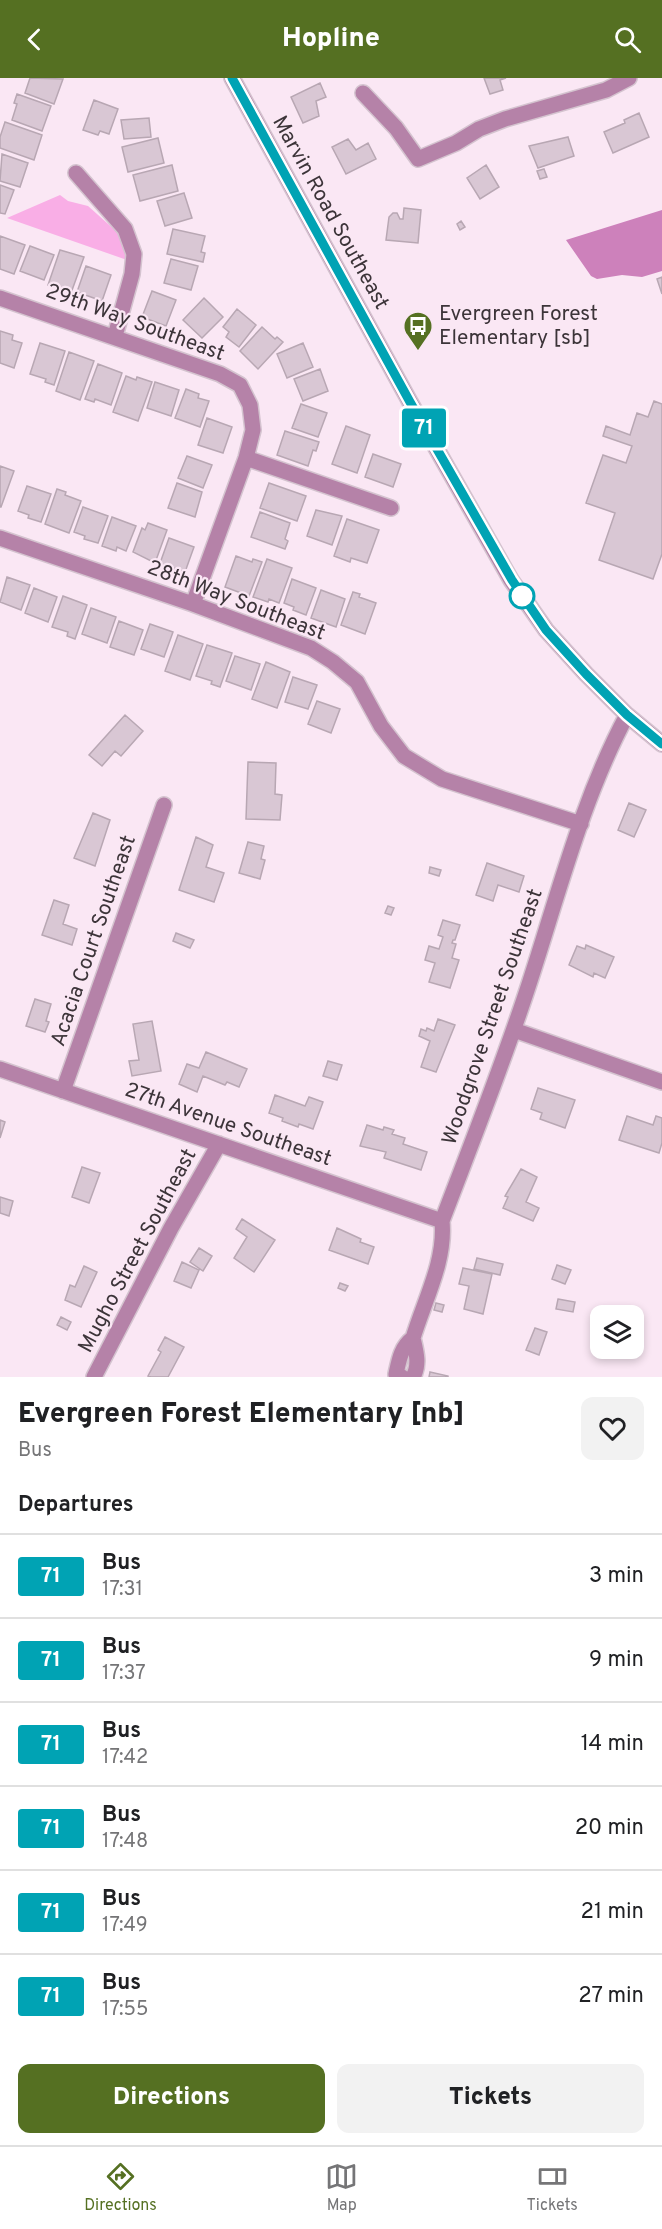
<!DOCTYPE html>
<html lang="en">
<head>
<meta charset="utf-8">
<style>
	:root { --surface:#fff; --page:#f2f2f2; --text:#202124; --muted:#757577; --line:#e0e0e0; --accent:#557022 }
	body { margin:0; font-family:Overpass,sans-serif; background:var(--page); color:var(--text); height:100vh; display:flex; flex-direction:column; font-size:22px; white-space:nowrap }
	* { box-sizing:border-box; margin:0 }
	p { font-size:20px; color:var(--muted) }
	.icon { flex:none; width:33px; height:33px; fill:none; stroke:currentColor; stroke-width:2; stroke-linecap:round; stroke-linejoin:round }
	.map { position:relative; height:1299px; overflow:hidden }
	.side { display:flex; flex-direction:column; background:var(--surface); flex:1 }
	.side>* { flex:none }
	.badge { padding:0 12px; border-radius:4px; font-size:21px; line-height:39px }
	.buttons { position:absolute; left:590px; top:1227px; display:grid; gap:12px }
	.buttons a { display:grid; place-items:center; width:54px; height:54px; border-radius:12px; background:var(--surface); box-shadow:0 3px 9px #0003; font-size:30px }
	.map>.badge { position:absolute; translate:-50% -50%; box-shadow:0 0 0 3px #fff }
	h2 { padding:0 18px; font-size:22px; line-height:54px }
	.round { display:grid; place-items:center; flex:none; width:63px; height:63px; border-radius:12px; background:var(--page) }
	.overview { display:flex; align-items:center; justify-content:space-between; height:102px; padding:0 18px }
	h1 { font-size:28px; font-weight:800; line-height:45px }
	.button { display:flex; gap:12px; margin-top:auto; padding:12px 18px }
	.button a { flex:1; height:69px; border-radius:12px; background:var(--accent); color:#fff; font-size:24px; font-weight:800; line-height:69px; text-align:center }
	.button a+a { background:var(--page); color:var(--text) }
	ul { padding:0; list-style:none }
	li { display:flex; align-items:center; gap:18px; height:84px; padding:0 18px; border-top:2px solid var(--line) }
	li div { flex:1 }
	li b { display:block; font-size:22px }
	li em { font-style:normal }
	li .badge { min-width:66px; font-weight:700; text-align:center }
	header { display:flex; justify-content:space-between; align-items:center; height:78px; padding:0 18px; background:var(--accent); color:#fff; font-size:27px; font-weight:800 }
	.tabs { display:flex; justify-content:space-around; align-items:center; height:84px; border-top:2px solid var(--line); background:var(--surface); font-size:16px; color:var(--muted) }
	.tabs a { display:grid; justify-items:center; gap:3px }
	.tabs .current { color:var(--accent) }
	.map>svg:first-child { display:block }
</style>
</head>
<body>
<header><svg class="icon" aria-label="back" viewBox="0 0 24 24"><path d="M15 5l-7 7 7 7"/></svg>Hopline<svg class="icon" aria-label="search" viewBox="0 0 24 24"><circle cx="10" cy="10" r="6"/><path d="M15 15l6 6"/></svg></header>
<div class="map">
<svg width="662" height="1299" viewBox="0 0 662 1299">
	<rect width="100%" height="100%" fill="#fae7f4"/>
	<path fill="#f9aee6" d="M60,117l8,6 20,5 28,25 9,15 2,14 -120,-42z"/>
	<path fill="#cd81bb" d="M662,132v61l-20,6 -20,-2 -25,4 -6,-3 -25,-36z"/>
	<path fill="#d9c7d4" stroke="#b8a7b3" stroke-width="1.5" d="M30,0l33,1 -9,25 -29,-11z
		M484,0h22l-6,2 3,10 -13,4z
		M320,5l6,14 -10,4 3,15 -16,7 -12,-26z
		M17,16l34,12 -9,25 -30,-11 5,-16 -3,-1z
		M94,22l24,9 -9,25 -9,-3 -2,4 -15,-5z
		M639,35l10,24 -36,16 -9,-21 21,-9 -1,-3z
		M149,40l2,19 -27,2 -3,-19z
		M5,44l37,13 -8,25 -34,-12v-11z
		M568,59l6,19 -36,12 -9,-22z
		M158,60l6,25 -36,9 -6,-25z
		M348,61l8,11 12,-7 8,16 -30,15 -14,-27z
		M2,76l26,9 -8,24 -20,-6z
		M172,87l6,26 -38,10 -7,-26z
		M486,87l13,22 -19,12 -13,-21z
		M544,91l3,8 -7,2 -3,-8z
		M0,107l14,5 -9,24 -5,-1z
		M184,115l8,25 -27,8 -8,-25z
		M404,130l17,2 -3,33 -32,-3 3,-23 4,-4h4l3,6h3z
		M461,143l4,6 -5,3 -3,-6z
		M173,151l32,7 -4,16 4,1 -2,9 -36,-8z
		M0,158l25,9 -11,29 -14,-5z
		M30,168l24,9 -10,25 -24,-9z
		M60,172l24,7 -13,36 -23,-8z
		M171,181l27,7 -7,24 -27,-7z
		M86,188l25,9 -9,26 -25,-9z
		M662,199v17l-5,-15z
		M152,213l24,9 -10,26 -24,-9z
		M204,220l19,19 -21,21 -19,-18z
		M237,231l19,16 -17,22 -13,-10 3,-5 -6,-5z
		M262,249l13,12 2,-2 6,5 -25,27 -18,-18z
		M0,253l13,4 -1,5 10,3 -8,25 -14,-5z
		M40,265l25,8 -11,34 -9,-3 1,-3 -16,-5z
		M303,265l10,24 -26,11 -10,-24z
		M69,274l25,9 -14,39 -24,-9z
		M98,286l24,9 -11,32 -16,-6 -1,3 -9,-3z
		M320,291l8,22 -25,10 -9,-22z
		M126,298l10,4 1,-3 15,5 -14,39 -25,-9z
		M155,304l24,8 -8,26 -24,-8z
		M186,311l13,5 -1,4 11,3 -9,26 -25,-9z
		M654,323l8,3v150l-9,25 -54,-19 16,-47 -29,-10 17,-48 23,8 6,-17 -29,-10 3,-10 24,9 7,-22 11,4z
		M301,326l26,9 -9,24 -26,-9z
		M207,340l25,9 -9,26 -25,-8z
		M346,348l24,9 -13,38 -25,-9z
		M285,353l34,11 -3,9 -3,-1 -5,16 -31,-11z
		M373,376l28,10 -8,23 -28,-10z
		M187,378l25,9 -9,23 -25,-10z
		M0,388l14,5 -13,36h-1z
		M177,405l25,9 -7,25 -27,-9z
		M269,405l37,13 -9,25 -37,-13z
		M27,408l24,8 -10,28 -13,-4 1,-3 -11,-4z
		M57,411l9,3 -1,3 16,6 -12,32 -24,-9z
		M83,429l25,9 -10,27 -14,-4 1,-3 -11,-4z
		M316,432l26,6 -10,29 -25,-9z
		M260,434l30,11 -5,16 3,2 -3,8 -34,-12z
		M112,439l24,9 -10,25 -9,-4 -1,4 -14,-5z
		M347,441l32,11 -12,33 -16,-5 -1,4 -16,-6z
		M148,445l19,7 -12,33 -22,-11 9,-24 3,2z
		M169,460l25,9 -9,25 -11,-4 -1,3 -14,-5z
		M236,478l16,6 1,-3 9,3 -13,34 -24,-9z
		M267,481l25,9 -13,35 -10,-4 -1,3 -15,-5z
		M7,499l23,8 -9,25 -21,-8z
		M292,501l24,9 -10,27 -13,-5 1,-3 -10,-4z
		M34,510l23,9 -9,25 -23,-9z
		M321,512l24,9 -9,28 -25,-9z
		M353,514l7,2 -1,3 17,6 -11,31 -24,-9z
		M63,518l24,9 -12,34 -8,-3 1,-4 -16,-5z
		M91,530l25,9 -9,26 -25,-9z
		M119,543l24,9 -9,25 -24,-8z
		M150,546l23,8 -9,25 -23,-8z
		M178,557l25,9 -13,36 -25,-9z
		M207,567l25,8 -12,34 -9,-3 1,-3 -16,-5z
		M235,578l25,8 -9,26 -25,-9z
		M266,584l24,10 -13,36 -25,-9z
		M293,599l24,8 -9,24 -23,-7z
		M317,623l23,8 -9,24 -23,-9z
		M125,637l18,16 -22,25 -6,-5 -13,15 -13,-11z
		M248,684l28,1 -1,31 7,1 -2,25 -34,-1z
		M629,725l17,7 -12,27 -16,-7z
		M93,735l17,7 -15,46 -21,-8z
		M196,759l17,8 -7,22 18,6 -10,29 -35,-12z
		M248,764l16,4 -3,13 4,1 -5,19 -21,-6z
		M487,785l37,13 -5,16 -21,-7 -5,16 -17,-6z
		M430,789l11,3 -2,6 -10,-3z
		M54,822l15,5 -6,19 14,5 -5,16 -30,-10z
		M388,828l6,2 -3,7 -6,-2z
		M443,842l17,5 -5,15h-2l-1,3 4,1 -4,14 7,2 -9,28 -21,-6 6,-19 -10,-3 4,-14 10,3 4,-12 -5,-2z
		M176,855l18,7 -4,8 -17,-7z
		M586,867l28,12 -9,21 -11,-5 -1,4 -24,-12 8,-19 8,3z
		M35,921l16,5 -5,17 3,1 -4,10 -19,-6z
		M438,941l17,6 -19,47 -15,-5 9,-26 -11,-5 2,-7 5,2 1,-3 7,3z
		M152,943l9,50 -29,5 -3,-15 10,-1 -6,-36z
		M206,974l41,17 -8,18 -12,-5 -2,3 -22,-9 -6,16 -18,-8 8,-20 12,4z
		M328,983l14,4 -5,15 -14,-4z
		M538,1010l37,12 -10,28 -25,-9 2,-6 -11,-4z
		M275,1017l30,11 4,-9 14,5 -10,27 -14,-5 -1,3 -16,-6 1,-3 -14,-5z
		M627,1038l26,9 3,-9 6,2v25l-3,10 -40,-13z
		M0,1042l5,2 -5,16z
		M367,1047l16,5 1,-3 10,3 -2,4 13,4 -2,6 24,8 -6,18 -37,-12 2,-6 -26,-6z
		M82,1089l18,6 -11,30 -17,-6z
		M521,1091l16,8 -11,25 13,6 -6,13 -30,-13 5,-11 -3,-1z
		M0,1119l13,4 -4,15 -9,-3z
		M242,1141l33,21 -21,32 -20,-14 13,-21 -11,-8z
		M337,1150l24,11 -1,3 14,5 -6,17 -39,-14z
		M199,1170l13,8 -9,15 -13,-9z
		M477,1180l26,6 -3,11 -26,-6z
		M182,1184l17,8 -8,18 -17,-7z
		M557,1187l14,5 -6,14 -13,-5z
		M84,1188l13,6 -16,35 -16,-7 5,-15 5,2z
		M463,1190l29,6 -9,40 -19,-5 5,-23 -10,-2z
		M340,1205l8,3 -3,5 -7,-3z
		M558,1221l17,3 -2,10 -17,-3z
		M436,1225l8,2 -2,7 -8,-2z
		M61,1239l10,5 -4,8 -10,-5z
		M535,1250l12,4 -8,23 -13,-5z
		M165,1259l19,10 -16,30h-17l-3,-1 13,-24 -3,-2z
		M430,1294l18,4v1h-19z"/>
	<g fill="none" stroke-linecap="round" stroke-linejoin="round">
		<g stroke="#d4c3cf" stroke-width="18">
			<path id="minor" d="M232,0l178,324 101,178 35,50 40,44 41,41 35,29
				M363,15l33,35 22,31 38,-16 23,-14 26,-10 101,-29 23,-12
				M76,95l49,56 9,25 -2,20 -17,62
				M0,220l220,76 20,11 10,20 3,25 -7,28 -53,146
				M246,380l145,50
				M0,460l193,66 118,44 22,14 24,20 24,44 23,30 38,23 139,45
				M514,952l148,52
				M0,991l442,152
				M63,1013l101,-286
				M413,1260c11,-37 33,-77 29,-117 30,-79 62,-159 88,-240 29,-89 53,-184 97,-266
				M94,1299l77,-149 48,-84
				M402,1299l-6,-3c3,-14 5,-27 17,-36 3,13 7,27 0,39"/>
		</g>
		<use href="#minor" stroke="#b582a8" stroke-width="15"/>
	</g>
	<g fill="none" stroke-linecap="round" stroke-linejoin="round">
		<g stroke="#fff" stroke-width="14">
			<path id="line" d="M232,0l178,324 102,178 34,50 40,44 41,41 35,29"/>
		</g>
		<use href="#line" stroke="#00a3b4" stroke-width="9"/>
	</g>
	<defs>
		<g id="bus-pin" transform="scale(1.5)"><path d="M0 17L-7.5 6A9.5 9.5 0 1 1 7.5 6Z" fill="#557022" stroke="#fae7f4"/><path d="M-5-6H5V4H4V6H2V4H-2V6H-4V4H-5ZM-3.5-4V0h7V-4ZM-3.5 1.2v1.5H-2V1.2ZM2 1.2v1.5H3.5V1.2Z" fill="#fff"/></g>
	</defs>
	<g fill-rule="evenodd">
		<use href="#bus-pin" x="418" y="248"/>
	</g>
	<circle fill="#fff" stroke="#00a3b4" stroke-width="3" cx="522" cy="518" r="12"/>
	<g text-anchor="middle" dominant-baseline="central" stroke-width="4.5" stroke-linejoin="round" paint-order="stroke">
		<g font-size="21" fill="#3c3439" stroke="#fae7f4">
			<text transform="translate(330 135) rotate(61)">Marvin Road Southeast</text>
			<text transform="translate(135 245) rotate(20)">29th Way Southeast</text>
			<text transform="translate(236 523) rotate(21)">28th Way Southeast</text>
			<text transform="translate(94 863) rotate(-71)">Acacia Court Southeast</text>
			<text transform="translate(493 939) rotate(-71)">Woodgrove Street Southeast</text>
			<text transform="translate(228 1047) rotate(19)">27th Avenue Southeast</text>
			<text transform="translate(138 1173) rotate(-62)">Mugho Street Southeast</text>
		</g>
		<g font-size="21" fill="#3c3439" stroke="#fae7f4" text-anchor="start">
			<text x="439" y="236">Evergreen Forest<tspan x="439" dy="24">Elementary [sb]</tspan></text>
		</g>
	</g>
</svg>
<div class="buttons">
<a><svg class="icon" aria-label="layers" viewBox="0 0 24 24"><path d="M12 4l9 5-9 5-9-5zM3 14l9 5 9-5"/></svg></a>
</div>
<b class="badge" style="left:424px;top:350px;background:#00a3b4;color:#fff">71</b>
</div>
<section class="side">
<div class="overview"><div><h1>Evergreen Forest Elementary [nb]</h1><p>Bus</p></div><a class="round"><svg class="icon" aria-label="heart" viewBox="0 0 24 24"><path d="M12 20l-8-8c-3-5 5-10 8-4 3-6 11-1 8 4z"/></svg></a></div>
<h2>Departures</h2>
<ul>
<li><span class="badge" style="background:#00a3b4;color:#fff">71</span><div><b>Bus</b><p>17:31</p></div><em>3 min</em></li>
<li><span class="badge" style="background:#00a3b4;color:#fff">71</span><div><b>Bus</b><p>17:37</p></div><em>9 min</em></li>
<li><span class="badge" style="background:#00a3b4;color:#fff">71</span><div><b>Bus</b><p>17:42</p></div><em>14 min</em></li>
<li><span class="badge" style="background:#00a3b4;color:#fff">71</span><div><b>Bus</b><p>17:48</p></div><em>20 min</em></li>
<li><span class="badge" style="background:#00a3b4;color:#fff">71</span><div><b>Bus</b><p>17:49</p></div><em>21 min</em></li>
<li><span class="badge" style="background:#00a3b4;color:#fff">71</span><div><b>Bus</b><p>17:55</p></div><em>27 min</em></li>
</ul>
<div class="button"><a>Directions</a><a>Tickets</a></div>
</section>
<nav class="tabs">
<a class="current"><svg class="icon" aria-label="directions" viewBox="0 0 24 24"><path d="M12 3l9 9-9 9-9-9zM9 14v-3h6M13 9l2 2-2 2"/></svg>Directions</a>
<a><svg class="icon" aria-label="map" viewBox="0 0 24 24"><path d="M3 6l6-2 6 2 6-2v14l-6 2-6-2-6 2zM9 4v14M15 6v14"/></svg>Map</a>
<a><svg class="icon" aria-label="tickets" viewBox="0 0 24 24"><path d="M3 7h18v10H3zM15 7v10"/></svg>Tickets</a>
</nav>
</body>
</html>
